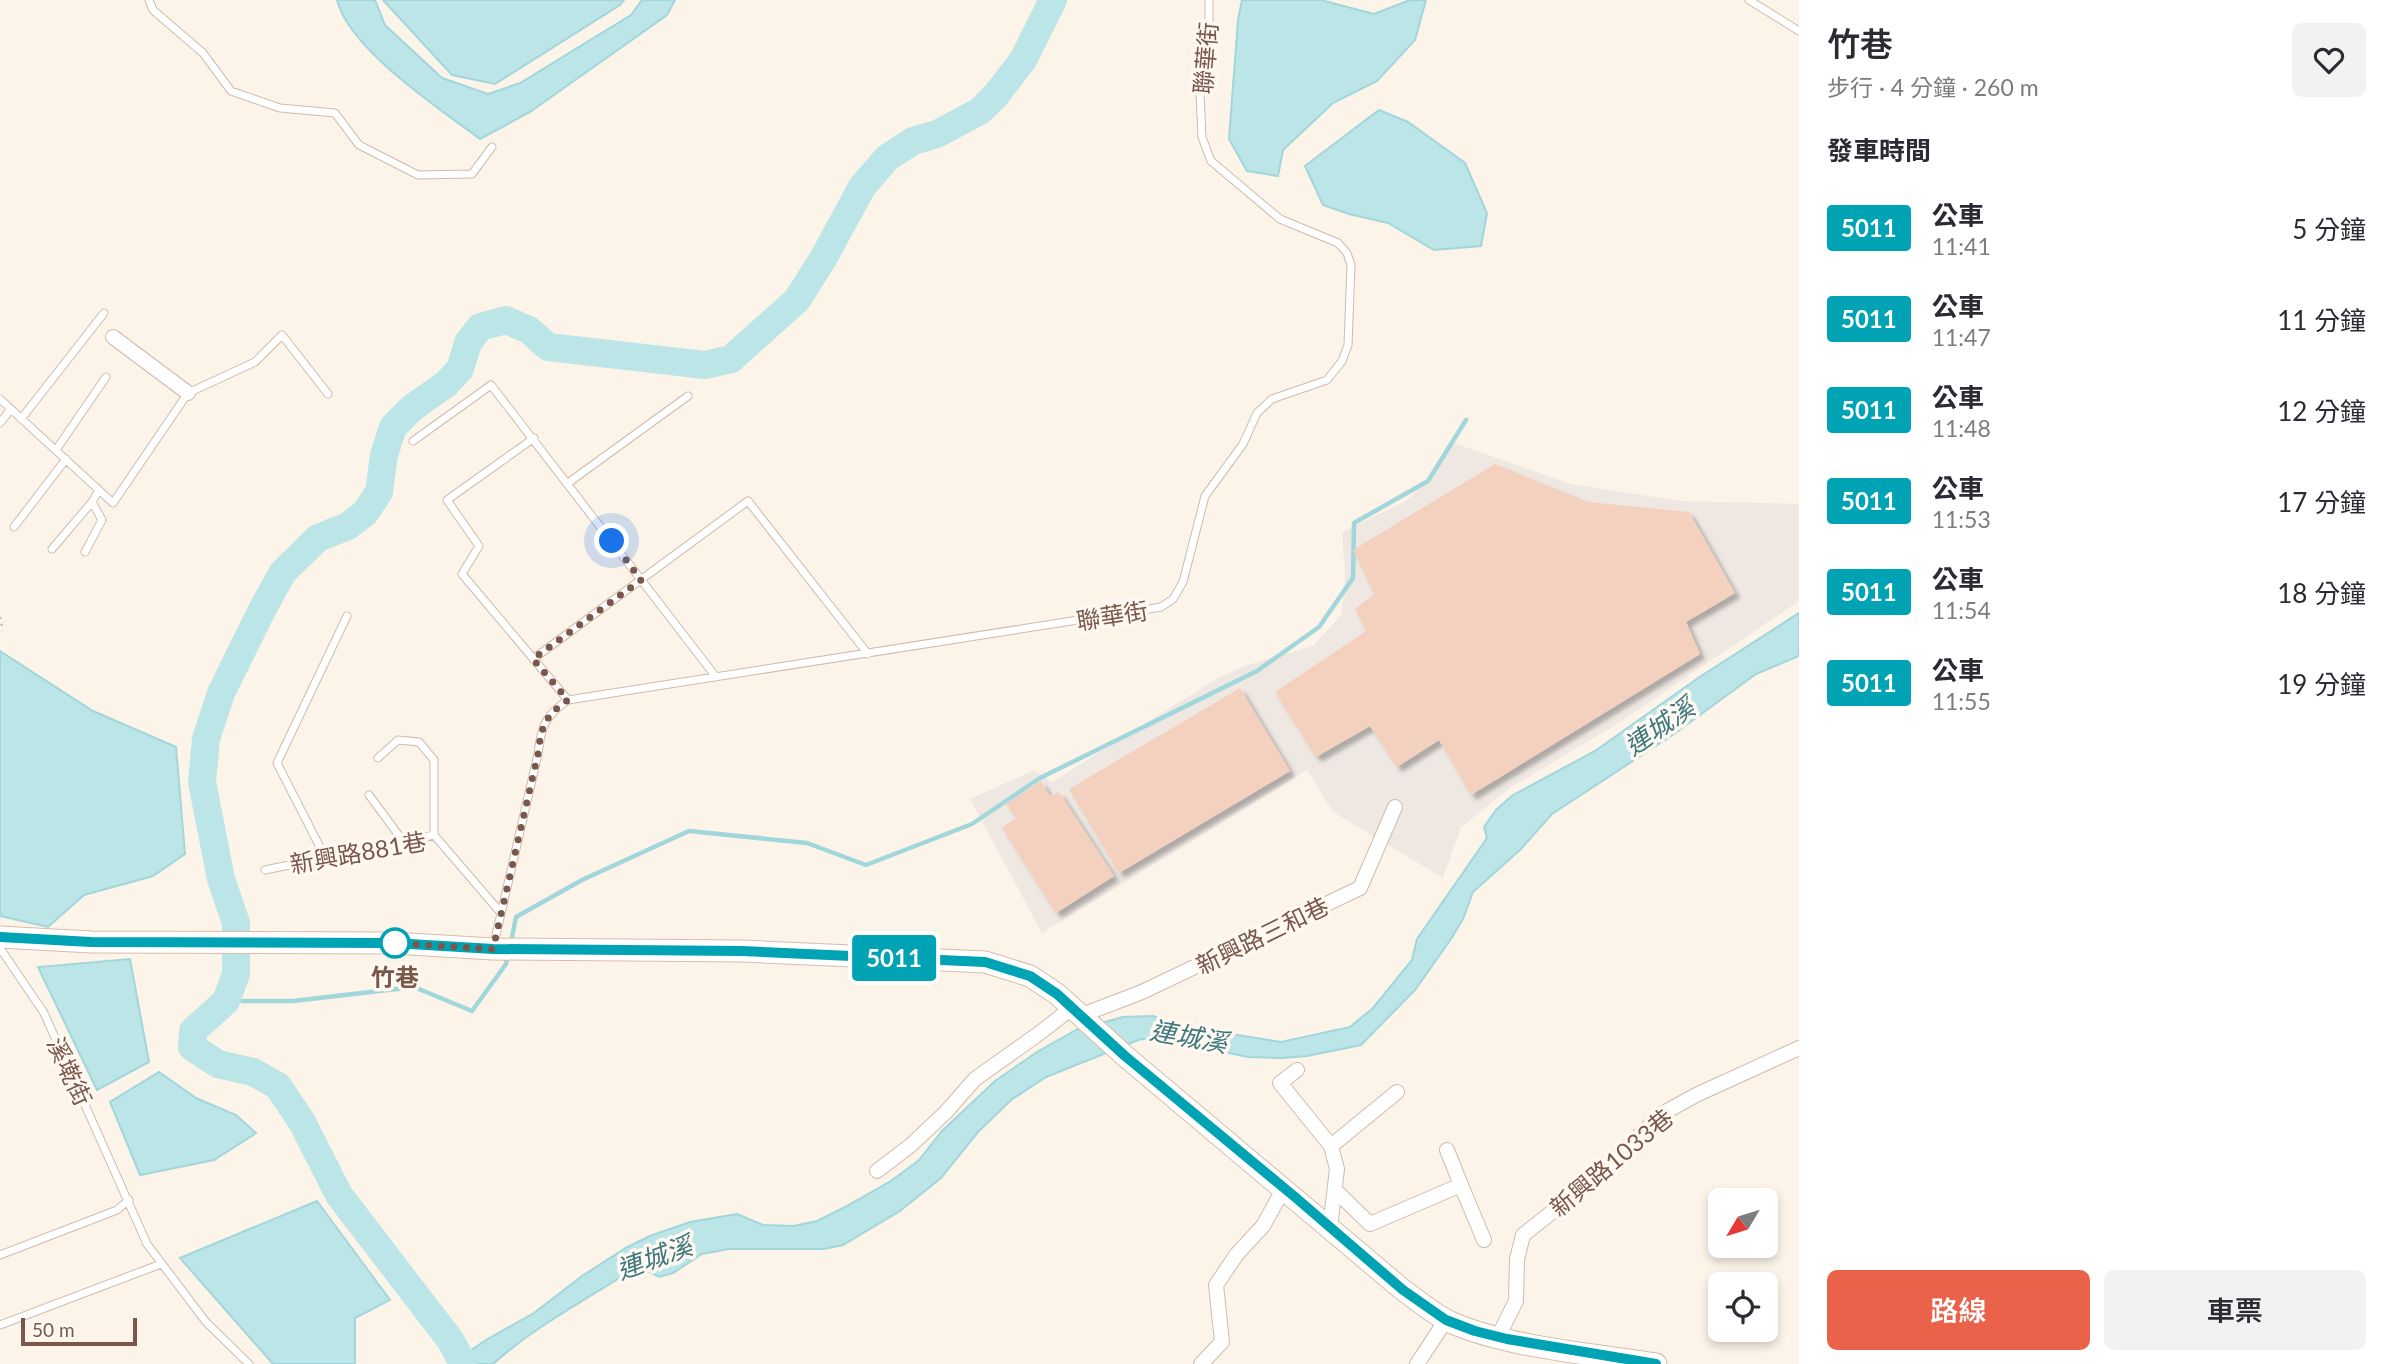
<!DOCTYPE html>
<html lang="zh-TW">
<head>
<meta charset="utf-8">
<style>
	:root { --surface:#fff; --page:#f2f2f3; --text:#2b2b33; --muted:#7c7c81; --accent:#ea624a }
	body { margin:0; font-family:Lato,"Noto Sans TC",sans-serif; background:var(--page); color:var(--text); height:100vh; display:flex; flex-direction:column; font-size:26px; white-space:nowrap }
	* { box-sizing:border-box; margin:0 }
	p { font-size:23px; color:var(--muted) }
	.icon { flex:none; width:38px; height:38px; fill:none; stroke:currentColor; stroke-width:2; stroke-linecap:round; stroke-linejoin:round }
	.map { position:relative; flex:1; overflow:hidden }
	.sheet { display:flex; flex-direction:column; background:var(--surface); width:595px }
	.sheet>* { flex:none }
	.badge { padding:0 14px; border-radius:5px; font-size:24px; line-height:46px }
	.needle { width:46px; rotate:232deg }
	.buttons { position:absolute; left:1708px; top:1188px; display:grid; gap:14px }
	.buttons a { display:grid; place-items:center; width:70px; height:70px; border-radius:10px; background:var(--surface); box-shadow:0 4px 10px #0003; font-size:35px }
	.scale { position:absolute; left:21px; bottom:18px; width:116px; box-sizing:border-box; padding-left:7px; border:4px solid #79584b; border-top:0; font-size:19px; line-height:24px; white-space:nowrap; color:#79584b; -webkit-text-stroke:5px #fff8f0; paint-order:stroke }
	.you { position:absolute; width:35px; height:35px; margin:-18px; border:5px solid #fff; border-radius:50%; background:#1a73e8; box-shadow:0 0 0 10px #1a73e833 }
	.map>.badge { position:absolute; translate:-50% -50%; box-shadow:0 0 0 4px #fff }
	h2 { padding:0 28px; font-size:26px; line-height:63px }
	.round { display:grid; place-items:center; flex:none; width:74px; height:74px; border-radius:10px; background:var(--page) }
	.head { display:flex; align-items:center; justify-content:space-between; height:119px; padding:0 28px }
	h1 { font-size:33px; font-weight:600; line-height:52px }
	.action { display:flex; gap:14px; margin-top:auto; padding:14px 28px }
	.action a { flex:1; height:80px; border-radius:10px; background:var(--accent); color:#fff; font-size:28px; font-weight:600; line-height:80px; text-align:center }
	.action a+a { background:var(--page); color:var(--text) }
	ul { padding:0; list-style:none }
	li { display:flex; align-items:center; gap:21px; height:91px; padding:0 28px }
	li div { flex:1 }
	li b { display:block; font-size:26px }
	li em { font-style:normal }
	li .badge { min-width:77px; font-weight:700; text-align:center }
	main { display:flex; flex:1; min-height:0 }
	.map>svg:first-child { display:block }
</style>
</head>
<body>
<main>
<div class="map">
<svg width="1799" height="1364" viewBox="0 0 1799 1364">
	<defs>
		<filter id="shadow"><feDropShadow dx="5" dy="5" stdDeviation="2" flood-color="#0004"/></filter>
	</defs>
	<rect width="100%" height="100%" fill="#fdf4e9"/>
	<path fill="#eee7e2" d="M1451,442l120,42 109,17 119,3v97l-182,123 -104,62 -52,41 -18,51 -110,-66 -26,-42 -265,163 -72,-134 65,-29 17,12 166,-104 26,-12 69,-20 29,-32 3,-38 -3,-44 64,-31 26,-24z"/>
	<path fill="#bce5e8" stroke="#a1d6da" stroke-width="2" d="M337,0h38l10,25 57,53 46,16 32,-11 111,-68 11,-15h33l-8,15 -137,97 -50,27c-40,-30 -131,-90 -143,-139z
		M383,0h241l-4,5 -125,79 -43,-9z
		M1242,0h79l53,14 36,-14h16l-11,40 -38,41 -44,22 -50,47 -5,26 -31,-5 -18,-32 9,-119z
		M1379,110l29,12 57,41 22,50 -6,33 -47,4 -46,-27 -39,-9 -26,-9 -18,-39z
		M1799,613v43l-43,18 -82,60 -122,80 -31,35 -48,43 -10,27 -12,20 -36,51 -54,55 -54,11 -25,2 -34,-1 -77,-16 -30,-2 -95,38 -35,23 -33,32 -37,46 -41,33 -57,34 -19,4h-95l-27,5 -29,19 -14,4 -21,-11c-48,32 -102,59 -145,98h-35l3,-7 25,-17 48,-27 48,-37 45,-29 23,-11 40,-14 47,-8 26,11 30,1 24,-5 28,-14 46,-26 28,-21 23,-29 53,-50 42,-29 39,-22 47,-13 30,-1 34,11 94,15 69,-15 23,-19 39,-48 5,-21 70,-101 -3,-11 12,-17 17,-15 82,-44 103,-73z
		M0,651l93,60 83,36 9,107 -32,22 -69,19 -36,32 -48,-11z
		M130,959l19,103 -52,28 -59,-123z
		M159,1072l37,26 40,17 20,18 -42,27 -74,15 -30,-73z
		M317,1201l73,99 -35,18v46h-82l-93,-106z"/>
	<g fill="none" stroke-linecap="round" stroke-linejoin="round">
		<path stroke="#a1d6da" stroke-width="4.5" d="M511,942l5,-25 66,-37 107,-49 118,12 59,22 106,-41 68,-46 217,-107 62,-44 34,-49 1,-55 74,-42 38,-61
			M226,1001h67l121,-14 58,24 34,-47 2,-10"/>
		<path stroke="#bce5e8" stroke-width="28" d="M463,1364l-12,-23 -112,-146 -37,-73 -24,-36 -25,-14 -35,-8 -26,-17 1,-16 33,-30 10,-27v-51l-15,-44 -19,-97 4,-43 15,-46 42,-85 20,-36 35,-34 30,-12 17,-13 14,-21 5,-37 9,-28 19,-19 34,-24 14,-15 8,-26 12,-16 26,-7 23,10 19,17 157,18 26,-6 66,-59 27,-43 38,-70 25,-29 26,-17 24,-7 43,-23 16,-16 27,-35 30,-60"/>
	</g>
	<path fill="#f4d0bf" filter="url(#shadow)" d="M1495,464l93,38 101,10 46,81 -49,29 14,32 -229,141 -32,-55 -42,27 -27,-41 -54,31 -41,-65 91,-61 -11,-22 19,-15 -21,-44z
		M1240,688l50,83 -171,102 -50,-84z
		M1041,781l9,15 9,-4 55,84 -58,37 -54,-85 14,-10 -10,-14z"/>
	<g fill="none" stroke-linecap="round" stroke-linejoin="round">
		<g stroke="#d0baad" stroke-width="9">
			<path id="lane" d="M149,0l4,10 50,43 28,38 49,17 55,5 24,32 59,30 54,-1 20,-27
				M1749,0l50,31
				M0,399l113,104 75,-110 67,-31 27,-27 46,59
				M21,419l83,-106
				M0,423l11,-14
				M534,438l-87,62 32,46 -17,28 106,126
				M413,441l78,-56 225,292
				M56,450l50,-73
				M568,483l120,-87
				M14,527l52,-68
				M52,549l40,-47
				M85,552l17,-32 -10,-18 7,-12
				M533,659l215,-158 120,153
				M378,758l20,-18 21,2 15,18v75
				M369,795l34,46
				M325,857l-48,-94 70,-147
				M265,870l169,-35 67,78
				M0,948l44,65 103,231 59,78 43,42
				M493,948l45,-194c3,-26 6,-38 30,-54l593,-93 12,-8 10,-17 22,-86 38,-52 14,-31 15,-14 55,-19 15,-19 6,-16 3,-80 -4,-12 -9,-10 -58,-24 -69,-58 -9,-24 -3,-65 10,-26v-46
				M0,1255l117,-45 12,-10
				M0,1325l161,-61"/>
		</g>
		<g stroke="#d0baad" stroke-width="16">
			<path id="street" d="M113,337l75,56
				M1082,1015l60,-23 218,-104 35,-81
				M1297,1070l-17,13 51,63 6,23 -7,59
				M1331,1146l66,-54
				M1447,1150l14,35
				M877,1171l34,-26 35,-33 29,-33 66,-47 32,-25
				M1335,1190l35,34 91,-39 23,55
				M1498,1337l18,-36 1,-42 6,-24 81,-64 56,-56 36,-20 103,-47
				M1201,1364l21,-22 -6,-57 21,-31 26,-28 21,-38
				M1417,1364l29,-44"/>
		</g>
		<g stroke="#d6bcad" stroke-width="23">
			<path id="secondary" d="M0,937l91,5 302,1 100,6 249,2 243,11 45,14 27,18 68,62 278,234c14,10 29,23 45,31 56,26 145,33 208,43"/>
		</g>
		<path stroke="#d9b3a1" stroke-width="2.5" stroke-dasharray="2 5" stroke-linecap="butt" d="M0,617l3,14"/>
		<use href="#lane" stroke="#fff" stroke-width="7"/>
		<use href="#street" stroke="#fff" stroke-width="14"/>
		<use href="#secondary" stroke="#fff" stroke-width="21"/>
	</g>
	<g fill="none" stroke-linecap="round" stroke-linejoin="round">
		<g stroke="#fff" stroke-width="16">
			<path id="line" d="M0,937l91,5 302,1 100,6 249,2 243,11 45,14 27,18 68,62 170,141 108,93 43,30 29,11 32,8 149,25"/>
		</g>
		<use href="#line" stroke="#00a3b4" stroke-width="10"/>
		<path stroke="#79584b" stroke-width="7" stroke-dasharray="0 12.6" d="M395,943h-2l100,6 45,-195c3,-26 6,-38 30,-54l-35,-41 108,-79 -29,-39"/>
	</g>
	<circle fill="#fff" stroke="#00a3b4" stroke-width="3.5" cx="395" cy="943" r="14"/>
	<g text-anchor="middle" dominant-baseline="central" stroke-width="7" stroke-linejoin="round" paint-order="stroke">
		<g font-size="24" fill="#79584b" stroke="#fff8f0">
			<text transform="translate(1205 58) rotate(-85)">聯華街</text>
			<text transform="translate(1112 615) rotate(-9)">聯華街</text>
			<text transform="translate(358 852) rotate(-10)">新興路881巷</text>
			<text transform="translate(1262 935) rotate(-26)">新興路三和巷</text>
			<text transform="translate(70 1071) rotate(65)">溪墘街</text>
			<text transform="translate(1611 1162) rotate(-40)">新興路1033巷</text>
		</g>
		<g font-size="24" font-weight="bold" fill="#79584b" stroke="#fff8f0">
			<text x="395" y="976">竹巷</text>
		</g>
		<g font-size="26" font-style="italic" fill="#3d787e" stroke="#fff8f0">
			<text transform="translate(1659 726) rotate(-35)">連城溪</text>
			<text transform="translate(1189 1036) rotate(10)">連城溪</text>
			<text transform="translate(654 1257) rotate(-20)">連城溪</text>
		</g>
	</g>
</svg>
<div class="buttons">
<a><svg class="needle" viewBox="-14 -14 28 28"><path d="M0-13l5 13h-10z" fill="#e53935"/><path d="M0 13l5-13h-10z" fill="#7c7c81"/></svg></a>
<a><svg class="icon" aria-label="locate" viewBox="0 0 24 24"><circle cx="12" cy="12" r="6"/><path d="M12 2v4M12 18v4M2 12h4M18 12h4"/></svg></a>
</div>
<div class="scale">50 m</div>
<div class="you" style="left:612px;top:541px"></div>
<b class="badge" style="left:894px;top:958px;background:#00a3b4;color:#fff">5011</b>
</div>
<section class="sheet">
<div class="head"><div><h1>竹巷</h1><p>步行 · 4 分鐘 · 260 m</p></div><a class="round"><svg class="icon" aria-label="heart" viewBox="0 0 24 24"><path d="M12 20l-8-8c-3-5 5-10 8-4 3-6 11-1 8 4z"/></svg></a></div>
<h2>發車時間</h2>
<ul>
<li><span class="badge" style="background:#00a3b4;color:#fff">5011</span><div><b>公車</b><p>11:41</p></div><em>5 分鐘</em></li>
<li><span class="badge" style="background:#00a3b4;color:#fff">5011</span><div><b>公車</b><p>11:47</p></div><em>11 分鐘</em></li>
<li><span class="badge" style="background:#00a3b4;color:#fff">5011</span><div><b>公車</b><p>11:48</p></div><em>12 分鐘</em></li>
<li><span class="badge" style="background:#00a3b4;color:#fff">5011</span><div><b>公車</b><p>11:53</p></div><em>17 分鐘</em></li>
<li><span class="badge" style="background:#00a3b4;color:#fff">5011</span><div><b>公車</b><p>11:54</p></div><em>18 分鐘</em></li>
<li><span class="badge" style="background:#00a3b4;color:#fff">5011</span><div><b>公車</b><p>11:55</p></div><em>19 分鐘</em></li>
</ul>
<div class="action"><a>路線</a><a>車票</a></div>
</section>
</main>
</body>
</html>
